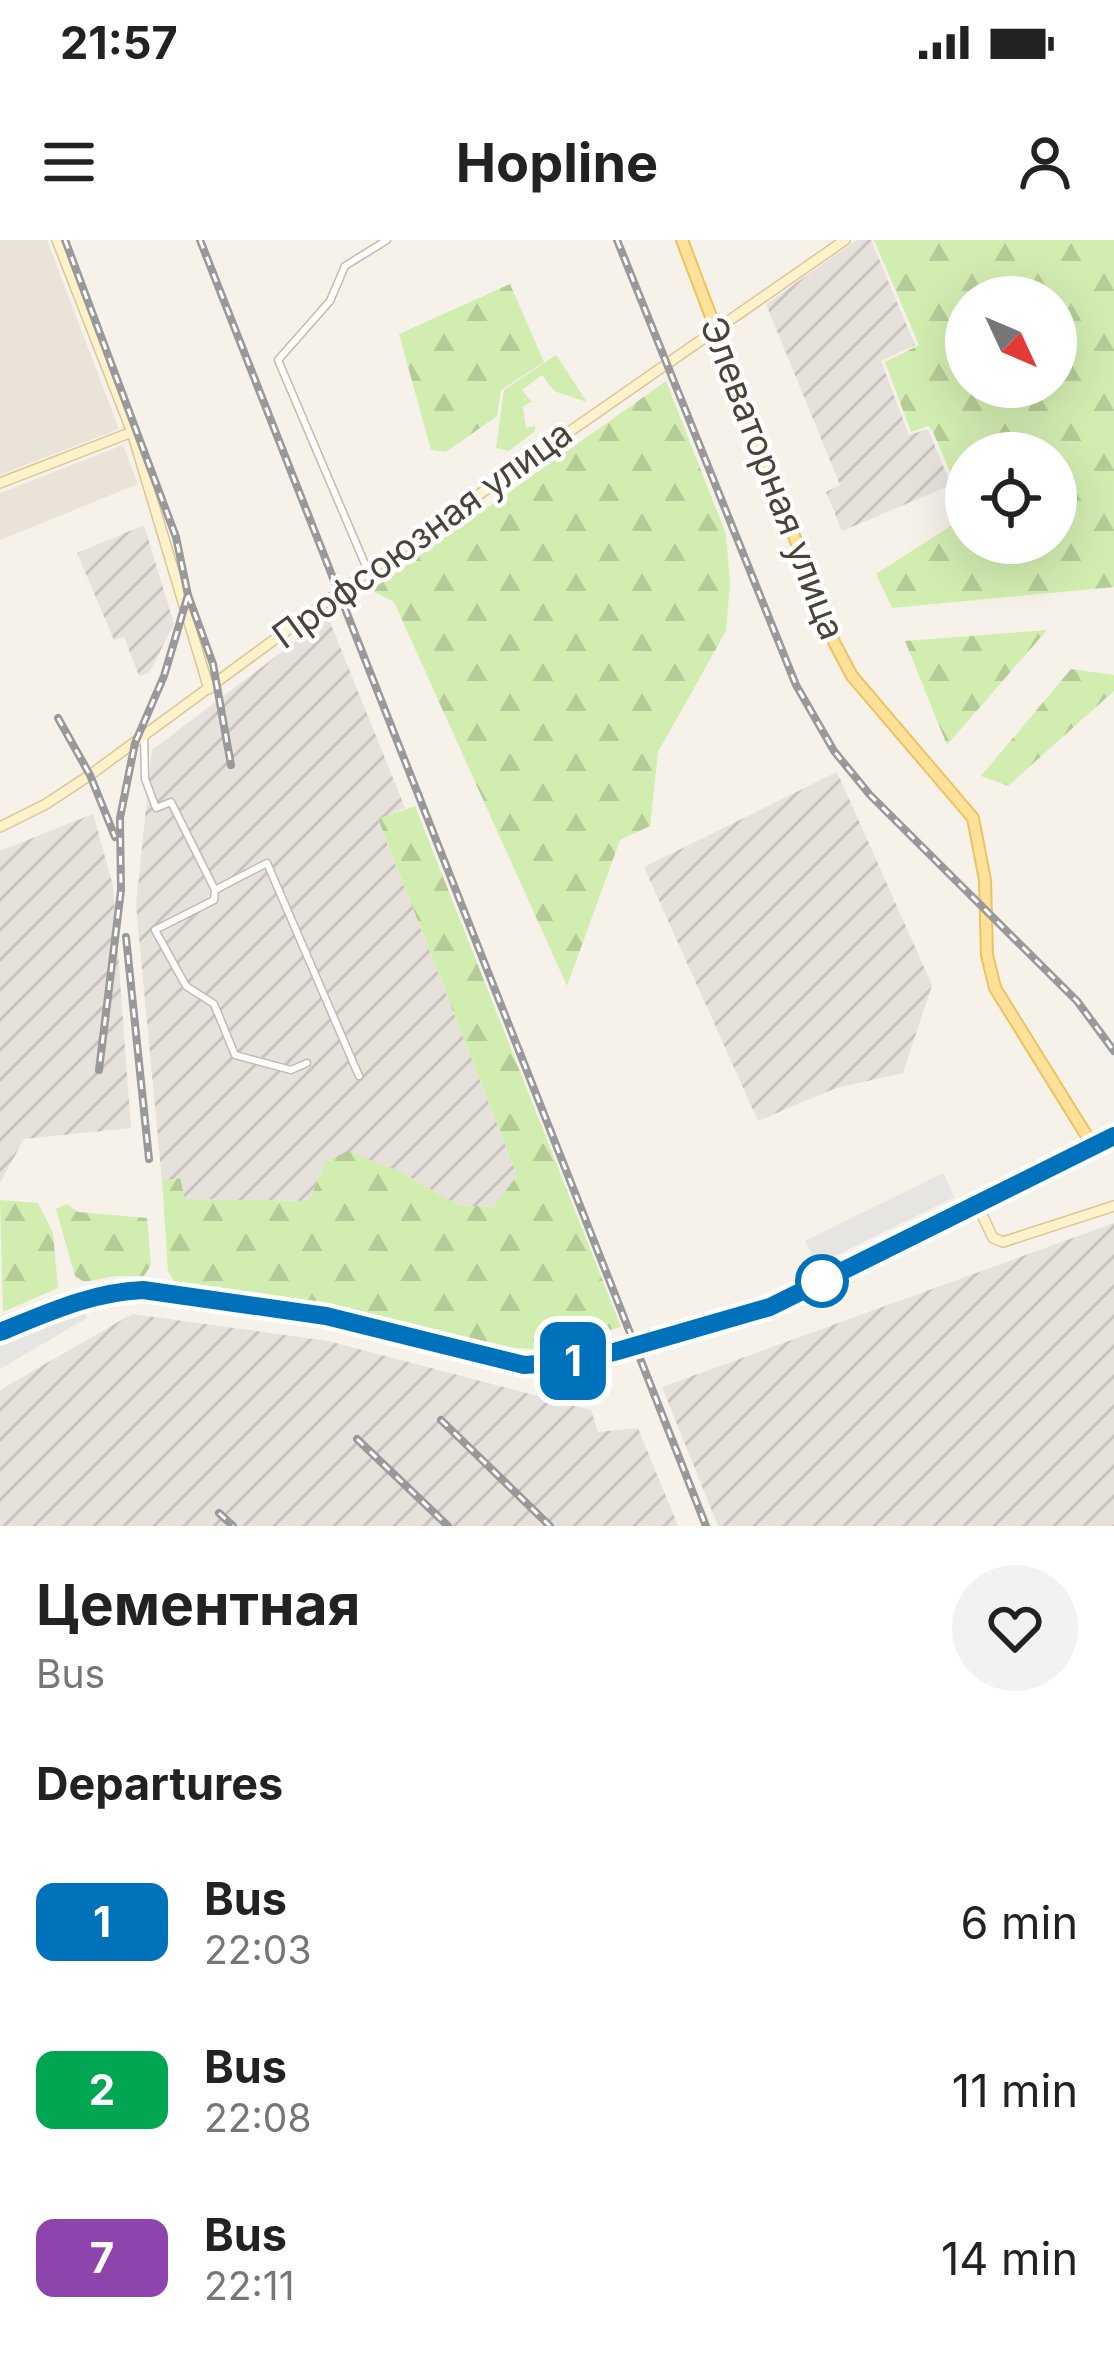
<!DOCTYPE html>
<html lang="en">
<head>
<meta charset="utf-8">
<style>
	:root { --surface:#fff; --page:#f2f2f2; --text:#222; --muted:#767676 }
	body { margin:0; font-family:Inter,sans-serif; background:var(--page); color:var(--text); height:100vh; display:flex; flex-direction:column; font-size:45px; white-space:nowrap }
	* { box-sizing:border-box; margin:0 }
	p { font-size:39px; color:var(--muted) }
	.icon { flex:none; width:66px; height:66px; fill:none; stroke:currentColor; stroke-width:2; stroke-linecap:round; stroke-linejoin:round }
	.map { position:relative; height:1286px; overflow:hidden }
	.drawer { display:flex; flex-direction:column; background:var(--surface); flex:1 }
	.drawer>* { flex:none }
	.badge { padding:0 24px; border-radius:18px; font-size:42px; line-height:78px }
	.needle { width:78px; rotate:134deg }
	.tools { position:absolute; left:945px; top:36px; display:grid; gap:24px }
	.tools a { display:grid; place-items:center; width:132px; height:132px; border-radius:50%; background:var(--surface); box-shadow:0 12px 48px #0002; font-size:60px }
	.map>.badge { position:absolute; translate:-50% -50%; box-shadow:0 0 0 6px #fff }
	h2 { padding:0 36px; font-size:45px; line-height:108px }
	.round { display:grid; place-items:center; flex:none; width:126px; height:126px; border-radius:63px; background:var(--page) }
	.head { display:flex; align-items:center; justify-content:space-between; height:204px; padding:0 36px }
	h1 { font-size:57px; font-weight:700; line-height:90px }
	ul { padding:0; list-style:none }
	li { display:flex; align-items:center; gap:36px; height:168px; padding:0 36px }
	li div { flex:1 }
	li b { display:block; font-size:45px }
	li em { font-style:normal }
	li .badge { min-width:132px; font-weight:700; text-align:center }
	.status { display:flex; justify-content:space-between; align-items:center; height:84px; padding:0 60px; background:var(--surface); direction:ltr }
	.status svg { height:33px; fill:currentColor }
	header { display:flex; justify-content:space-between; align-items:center; height:156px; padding:0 36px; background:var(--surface); font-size:54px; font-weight:700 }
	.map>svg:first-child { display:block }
</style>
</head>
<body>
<div class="status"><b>21:57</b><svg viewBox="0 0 49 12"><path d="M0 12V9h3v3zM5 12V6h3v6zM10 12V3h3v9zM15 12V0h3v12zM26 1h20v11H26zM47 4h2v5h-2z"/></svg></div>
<header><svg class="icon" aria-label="menu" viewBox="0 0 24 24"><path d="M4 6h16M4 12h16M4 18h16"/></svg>Hopline<svg class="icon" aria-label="person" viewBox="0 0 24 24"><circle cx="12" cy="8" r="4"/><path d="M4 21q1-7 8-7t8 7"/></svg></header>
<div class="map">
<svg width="1114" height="1286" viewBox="0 0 1114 1286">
	<defs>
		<pattern id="industrial-furrows" width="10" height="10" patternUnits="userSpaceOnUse" patternTransform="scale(3)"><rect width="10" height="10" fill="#e6e1db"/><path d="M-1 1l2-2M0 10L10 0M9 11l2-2" fill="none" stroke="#c7c2bd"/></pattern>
		<pattern id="forest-firs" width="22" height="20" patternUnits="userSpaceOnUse" patternTransform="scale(3)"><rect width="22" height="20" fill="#d2edb0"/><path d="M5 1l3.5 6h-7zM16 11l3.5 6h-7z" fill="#b6cc98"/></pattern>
	</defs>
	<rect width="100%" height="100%" fill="#f6f2ea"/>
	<path fill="#eae4d8" d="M0,0h47l72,189 -119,46z
		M123,205l15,39 -138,56v-47z"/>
	<path fill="url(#industrial-furrows)" d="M857,0h14l44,105 -34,16 28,74 19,-6 23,56 -109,46 -16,-39 14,-7 -74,-181z
		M144,285l30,99 -25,49 -10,3 -15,-39 -10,3 -37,-87z
		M328,377l77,191 -27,12 139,355 -22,32 -37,-2 -61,-35 -72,-7 -16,38 -125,-2 -4,-21 -18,3 -26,-276 16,-155z
		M837,532l95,213 -29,88 -67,15 -78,33 -114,-254z
		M93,574l20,72 18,242 -107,11 -24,44v-332z
		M1114,983v303h-396l-56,-139z
		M132,1074l196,27 263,69 7,22 40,-4 40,98h-678v-136z"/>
	<path fill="#d2edb0" d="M556,115l31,47 -33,-11 -12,-16 -20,15 10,12 -9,4 3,22 9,-2v5l-26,20 -13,-3 8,-58z"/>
	<path fill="url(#forest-firs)" fill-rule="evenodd" d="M874,0h240v347l-222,21 -16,-34 90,-58v27h90v-90h-90v56l-33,-77 -5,-6 -17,6 -26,-70 34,-17zM966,57h90v90h-90z
		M510,44l34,78 -43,28 -4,26 -51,36 -15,-2 -32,-116z
		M666,141l60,153 4,49 -4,48 -68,121 -8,74 -30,14 -53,146 -173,-384 -23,-12z
		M1047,390l-100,115 -42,-104z
		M1071,429l43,6v16l-106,95 -27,-10z
		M415,566l206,521 -84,22 -22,-1 -180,-41 -161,-26 -6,-10 -6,-90 18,-3 5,21 124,2 16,-38 22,-12 50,19 61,35 36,2 23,-32 -139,-356z
		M0,960l38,3 15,30 5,55 -55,24z
		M67,964l11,8 69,6 4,47 -7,11h-28l-32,6 -9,-6 -19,-67z"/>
	<path fill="#e7e5e2" d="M943,933l12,24 -138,68 -12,-24z
		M83,1069l4,9 -87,51v-27z"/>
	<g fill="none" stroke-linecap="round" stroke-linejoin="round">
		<g stroke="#c3baac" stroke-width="9">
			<path id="street" d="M368,331l-90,-211 52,-59 15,-35 42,-26
				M144,496l1,43 11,29 15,-6 44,88 52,-27 92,213
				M215,650l-1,10 -59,30 31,56 28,18 21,51 56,15 16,-7"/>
		</g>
		<g stroke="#d9c797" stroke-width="12">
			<path id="secondary" d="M57,0l75,192 77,257
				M0,243l132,-51
				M0,587l46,-23 44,-29 249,-183 506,-352
				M977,964l16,34 10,4 111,-36"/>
		</g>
		<g stroke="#edc261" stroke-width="14">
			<path id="primary" d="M682,0l153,404 17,32 121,142 12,62 2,75 8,33 98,158
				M0,1092l79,-32 64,-10 183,26 198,49 45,-3 45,-10
				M652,1102l118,-35 344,-171"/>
		</g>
		<use href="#street" stroke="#fff" stroke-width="6"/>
		<use href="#secondary" stroke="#fff2cb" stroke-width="9"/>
		<use href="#primary" stroke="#ffe19a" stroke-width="10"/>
		<g stroke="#999" stroke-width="8">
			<path id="rail" d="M65,0l111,297 12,58 -24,81 -29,67 -15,75 1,72 -22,180
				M200,0l506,1286
				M617,0l179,445 38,66 36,44 207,206 37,50
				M188,355l25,69 18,101
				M58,478l32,57 25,62
				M126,697l23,222
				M441,1180l109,106
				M357,1199l91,87
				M219,1273l14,13"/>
		</g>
		<use href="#rail" stroke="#fff" stroke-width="3" stroke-dasharray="9" stroke-linecap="butt"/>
		<g stroke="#edc261" stroke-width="14" stroke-linecap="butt">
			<path id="primary-bridge" d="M614,1112l38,-10"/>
		</g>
		<use href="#primary-bridge" stroke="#ffe19a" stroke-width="10"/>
	</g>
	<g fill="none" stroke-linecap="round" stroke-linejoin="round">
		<g stroke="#fff" stroke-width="27">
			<path id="line" d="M0,1092c47,-19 92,-40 143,-42l183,26 198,49 45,-3 45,-10 156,-45 344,-171"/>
		</g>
		<use href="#line" stroke="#0072bc" stroke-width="18"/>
	</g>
	<circle fill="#fff" stroke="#0072bc" stroke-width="6" cx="822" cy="1041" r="24"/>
	<g text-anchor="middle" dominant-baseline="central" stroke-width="9" stroke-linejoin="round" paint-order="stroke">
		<g font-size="36" fill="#4b4337" stroke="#fff">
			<text transform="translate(773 238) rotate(69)">Элеваторная улица</text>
			<text transform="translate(422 294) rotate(-36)">Профсоюзная улица</text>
		</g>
	</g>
</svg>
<div class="tools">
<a><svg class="needle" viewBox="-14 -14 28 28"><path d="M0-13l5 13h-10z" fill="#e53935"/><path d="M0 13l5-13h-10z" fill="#767676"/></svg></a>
<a><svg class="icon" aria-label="locate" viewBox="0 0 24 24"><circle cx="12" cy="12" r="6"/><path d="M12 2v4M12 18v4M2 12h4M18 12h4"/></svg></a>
</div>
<b class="badge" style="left:573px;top:1121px;background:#0072bc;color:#fff">1</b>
</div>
<section class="drawer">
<div class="head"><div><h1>Цементная</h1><p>Bus</p></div><a class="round"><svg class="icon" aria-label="heart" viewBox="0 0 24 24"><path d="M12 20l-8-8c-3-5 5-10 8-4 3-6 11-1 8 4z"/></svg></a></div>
<h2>Departures</h2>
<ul>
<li><span class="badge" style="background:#0072bc;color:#fff">1</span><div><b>Bus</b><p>22:03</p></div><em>6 min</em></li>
<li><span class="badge" style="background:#00a651;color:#fff">2</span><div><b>Bus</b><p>22:08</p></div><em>11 min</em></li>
<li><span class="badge" style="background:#8e44ad;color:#fff">7</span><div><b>Bus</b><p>22:11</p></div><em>14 min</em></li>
</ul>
</section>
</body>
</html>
